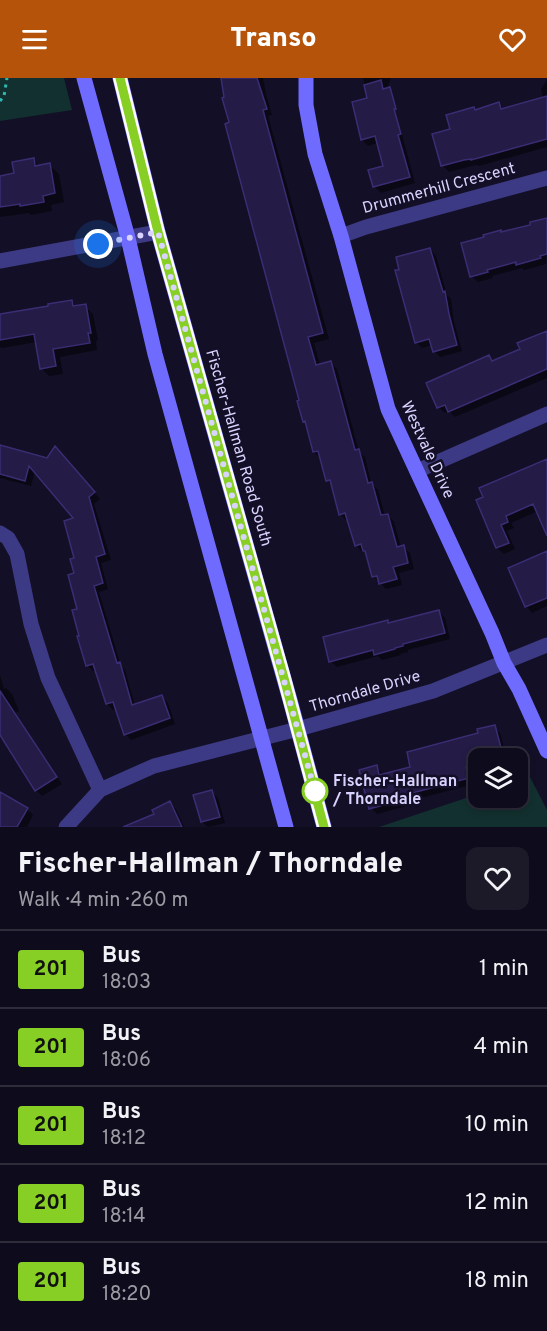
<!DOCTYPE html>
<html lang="en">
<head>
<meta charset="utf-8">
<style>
	:root { --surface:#0e0b1c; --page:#1c1929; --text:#f1f3f6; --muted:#9b9ba3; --line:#2e2b3b; --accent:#b45309 }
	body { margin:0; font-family:Overpass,sans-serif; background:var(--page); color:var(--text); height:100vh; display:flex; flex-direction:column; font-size:22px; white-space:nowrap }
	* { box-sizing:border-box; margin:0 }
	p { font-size:20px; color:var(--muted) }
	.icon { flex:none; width:33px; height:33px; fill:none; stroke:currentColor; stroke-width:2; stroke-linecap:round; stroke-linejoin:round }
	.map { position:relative; height:749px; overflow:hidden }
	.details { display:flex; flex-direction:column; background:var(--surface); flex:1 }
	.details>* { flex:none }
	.badge { padding:0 12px; border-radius:4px; font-size:21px; line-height:39px }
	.fabs { position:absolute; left:468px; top:670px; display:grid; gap:12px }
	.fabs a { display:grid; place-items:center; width:60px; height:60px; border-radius:12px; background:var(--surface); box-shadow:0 3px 9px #0003,0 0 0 2px var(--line); font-size:30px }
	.you { position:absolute; width:30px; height:30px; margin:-15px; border:4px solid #fff; border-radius:50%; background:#1a73e8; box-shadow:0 0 0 9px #1a73e833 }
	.map>.badge { position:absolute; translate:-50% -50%; box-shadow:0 0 0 3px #fff }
	.round { display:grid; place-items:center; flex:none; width:63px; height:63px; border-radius:12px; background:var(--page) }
	.head { display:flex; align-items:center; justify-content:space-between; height:102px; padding:0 18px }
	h1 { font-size:28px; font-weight:800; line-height:45px }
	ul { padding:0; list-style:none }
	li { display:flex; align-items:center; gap:18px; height:78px; padding:0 18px; border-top:2px solid var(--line) }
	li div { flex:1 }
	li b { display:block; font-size:22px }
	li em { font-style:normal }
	li .badge { min-width:66px; font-weight:700; text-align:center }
	header { display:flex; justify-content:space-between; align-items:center; height:78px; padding:0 18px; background:var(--accent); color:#fff; font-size:27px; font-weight:800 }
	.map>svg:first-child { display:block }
</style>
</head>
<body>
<header><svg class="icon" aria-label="menu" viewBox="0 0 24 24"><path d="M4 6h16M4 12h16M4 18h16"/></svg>Transo<svg class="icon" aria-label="heart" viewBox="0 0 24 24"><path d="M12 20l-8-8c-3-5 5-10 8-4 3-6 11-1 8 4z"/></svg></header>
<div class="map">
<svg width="547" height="749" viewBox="0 0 547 749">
	<rect width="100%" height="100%" fill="#130f26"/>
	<path fill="#12302f" d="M0,0h64l8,32 -72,11z
		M530,699l17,33v17h-168l99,-33v4h40v-17z"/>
	<path fill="#0007" d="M222,0h41l3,16 6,21 -4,1 61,223 -15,4 6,22 10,-2 7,6 22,83 6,5 6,26 7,7 7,26 3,-1 6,7 7,26 2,-1 7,6 4,16 -15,4 3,12 -16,4 -13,-13 -6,-23 -2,-2 -3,1 -6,-7 -7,-25h-3l-6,-6 -7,-28 -6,-6 -6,-21 -7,-7 -7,-28 -3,-3 -3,-20 -70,-277z
		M363,0h28l-14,36 7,27 -16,5 -6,-6 7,-41z
		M547,2v67l-68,19 -2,-1 -6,1 -22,6 -7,-7 10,-35 24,-19 23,-7 6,6 38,-11 -2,-10z
		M394,44l6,5 15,56 -34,10 -7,-7 11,-19z
		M33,82l6,6 10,-1 10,9 5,28 -13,3 1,6 -21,4 -2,-2 -29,4v-40l16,-2z
		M547,141l-1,45 -22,6 -2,-2 -30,8 1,2 -15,4 -7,-6 61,-50z
		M430,171l6,7 11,39 4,4 3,23 8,29 -22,6 -6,-6 -2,-6 -10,3 -6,-6z
		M71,223l6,6 8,-1 8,8 5,26 -2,1 1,9 -37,7 3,17 -14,2 -8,-8 -4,-26 -35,6 -2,-1v-32l50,-8z
		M547,254v46l-92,39 -6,-6 -4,2 -7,-6 51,-50 5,5 28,-12z
		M0,369l47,12 14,-5 39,45 -6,5 17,56 -10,3 7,26 -9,3 22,74 4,4 10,36 27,-9 6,6 7,21 -44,16 -6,-6 -9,-25 -3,1 -6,-6 -10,-33h-4l-6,-6 -8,-55 -3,-36v-55l-41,-48 -4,15 -31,-8z
		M547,383v65l-9,-15 -27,12 3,5 -7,3 8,18 -11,5 -7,-6 -19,-47z
		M547,475v53l-15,7 -6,-7z
		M438,533l7,7 5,21 -42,11v2l-8,2 1,1 -19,5 -4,-4 -41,11 -7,-6 57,-40 3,3z
		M0,597l4,14 2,-1 6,6 7,17 -4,2 47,71 -20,12 -6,-6 -33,-53 -3,1z
		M494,649l6,6 7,26h-29v19l-5,1 1,5 -68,18 1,4 -30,8 -6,-6 5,-41 6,6 1,3 29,-8z
		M212,714l6,6 7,25 -17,4 -6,-5 -7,-26z
		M170,725l6,6 8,18h-37l-3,-7 12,-6z
		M0,731h27l6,6 -6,12h-27z"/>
	<path fill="#241b47" stroke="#3b2d73" stroke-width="1.5" d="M221,0h36l10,31 -4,1 60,223 -15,4 8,28 15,-4 24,89 4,-1 9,34 4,-1 9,33 7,-1 9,33 7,-2 4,18 -15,4 4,12 -18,5 -2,-8 -5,1 -7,-26h-2l-2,-7 -6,2 -10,-33 -6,2 -9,-35 -4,1 -8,-30 -5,1 -8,-31 -2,1 -6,-21 2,-1 -74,-276 4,-2 -7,-24 2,-1z
		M381,2l2,9 7,-2 6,22h-2l7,25 -3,1 12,42 -37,10 -5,-17 15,-4 -8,-30 -14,4 -9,-38 15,-4 -3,-13z
		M547,18v43l-76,21v-1l-7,1 -23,6 -9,-32 18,-5 -4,-14 28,-8 1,3 24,-8 2,7z
		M34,80l1,8 15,-3 5,30 -12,3 1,6 -24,4v-2l-20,3v-31l14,-3 -2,-11z
		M547,140v36l-7,2 1,2 -25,7v-3l-29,8 1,2 -18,5 -9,-34 23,-6 -1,-2 18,-5v2l29,-7v-3z
		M430,170l13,44 2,-1 4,23 8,31 -24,7 -4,-13 -14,4 -20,-73h4l-3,-13z
		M72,222l1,6 13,-2 5,29h-3l2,10 -37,6 3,17 -16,3 -6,-35 -34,6v-26l48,-8v-2z
		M547,253v38l-99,43 -3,-7 -8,3 -11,-25 63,-28 3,6 28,-12 -3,-6z
		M0,367l47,13 8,-12 40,46 -6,5 16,57 -9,3 7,26 -9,3 23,77 3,-1 12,43 30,-10 8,23 -46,17 -11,-33 -7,2 -13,-40 -7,2 -9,-30h2l-7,-26 5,-1 -9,-34 6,-2 -4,-14 4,-1 -10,-37 9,-3 -44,-52 -4,15 -25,-7z
		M547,381v77l-14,-32 -27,12 2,6 -7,3 8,18 -13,5 -20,-48 7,-3 -4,-9z
		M547,473v47l-22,9 -17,-39z
		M439,532l6,23 -42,11v2l-8,2v1l-21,6 -1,-5 -44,12 -6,-25 65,-17v3z
		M0,613l57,86 -22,14 -35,-56z
		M495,647l9,34h-26v5l-12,3 3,11 -68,18 1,4 -33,9 -10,-39 18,-5 2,10 31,-8 -3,-15 71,-19 -1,-4z
		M212,712l8,27 -19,5 -8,-27z
		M0,714l28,16 -11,19h-17z
		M170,723l12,26h-59l31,-13 -2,-4z"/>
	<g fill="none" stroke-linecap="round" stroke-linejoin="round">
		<path stroke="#2fb8b0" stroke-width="3" stroke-dasharray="3 4.5" stroke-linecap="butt" d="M0,23l4,-5 3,-18"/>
		<path stroke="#3d3a85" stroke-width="15" d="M341,158l25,-9 181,-49
			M0,183l158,-29
			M417,393l130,-57
			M0,455l8,5 9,16 14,70 17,54 52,112
			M66,749l34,-37 54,-24 144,-37 135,-38 114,-46"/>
		<path stroke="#6f6bff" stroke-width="15" d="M84,0l44,160 27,116 131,473
			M120,0l38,154 132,468 34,127
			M306,0v27l9,49 26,82 47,173 104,224 12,30 15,26 28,62"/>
	</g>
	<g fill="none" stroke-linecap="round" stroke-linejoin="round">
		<g stroke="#fff" stroke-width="14">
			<path id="line" d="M120,0l38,154 126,446 40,149"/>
		</g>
		<use href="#line" stroke="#87cf25" stroke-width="9"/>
		<path stroke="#d9d4ff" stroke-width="6" stroke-dasharray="0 10.8" d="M98,166l60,-12 157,559"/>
	</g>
	<circle fill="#fff" stroke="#87cf25" stroke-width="3" cx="315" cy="713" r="12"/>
	<g text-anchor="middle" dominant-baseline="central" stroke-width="5" stroke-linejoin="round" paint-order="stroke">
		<g font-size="16" fill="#d9d4ff" stroke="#130f26">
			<text transform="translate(439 111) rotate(-15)">Drummerhill Crescent</text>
			<text transform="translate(238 370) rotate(74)">Fischer-Hallman Road South</text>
			<text transform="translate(427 372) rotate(65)">Westvale Drive</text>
			<text transform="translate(365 614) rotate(-16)">Thorndale Drive</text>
		</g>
		<g font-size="16" font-weight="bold" fill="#d9d4ff" stroke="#130f26" text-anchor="start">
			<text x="333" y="704">Fischer-Hallman<tspan x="333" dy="18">/ Thorndale</tspan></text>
		</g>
	</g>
</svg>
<div class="fabs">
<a><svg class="icon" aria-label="layers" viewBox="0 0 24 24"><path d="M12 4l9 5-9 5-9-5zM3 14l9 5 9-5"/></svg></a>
</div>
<div class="you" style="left:98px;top:166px"></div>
</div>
<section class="details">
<div class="head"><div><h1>Fischer-Hallman / Thorndale</h1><p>Walk · 4 min · 260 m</p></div><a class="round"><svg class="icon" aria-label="heart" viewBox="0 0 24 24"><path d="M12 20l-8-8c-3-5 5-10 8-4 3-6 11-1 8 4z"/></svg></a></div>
<ul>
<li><span class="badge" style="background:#87cf25;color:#111">201</span><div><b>Bus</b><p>18:03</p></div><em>1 min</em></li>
<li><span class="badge" style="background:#87cf25;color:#111">201</span><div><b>Bus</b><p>18:06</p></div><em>4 min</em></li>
<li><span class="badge" style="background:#87cf25;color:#111">201</span><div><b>Bus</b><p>18:12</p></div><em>10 min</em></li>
<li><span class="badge" style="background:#87cf25;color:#111">201</span><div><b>Bus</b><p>18:14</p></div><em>12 min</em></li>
<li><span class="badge" style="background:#87cf25;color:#111">201</span><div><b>Bus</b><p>18:20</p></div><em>18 min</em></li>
</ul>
</section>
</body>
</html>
